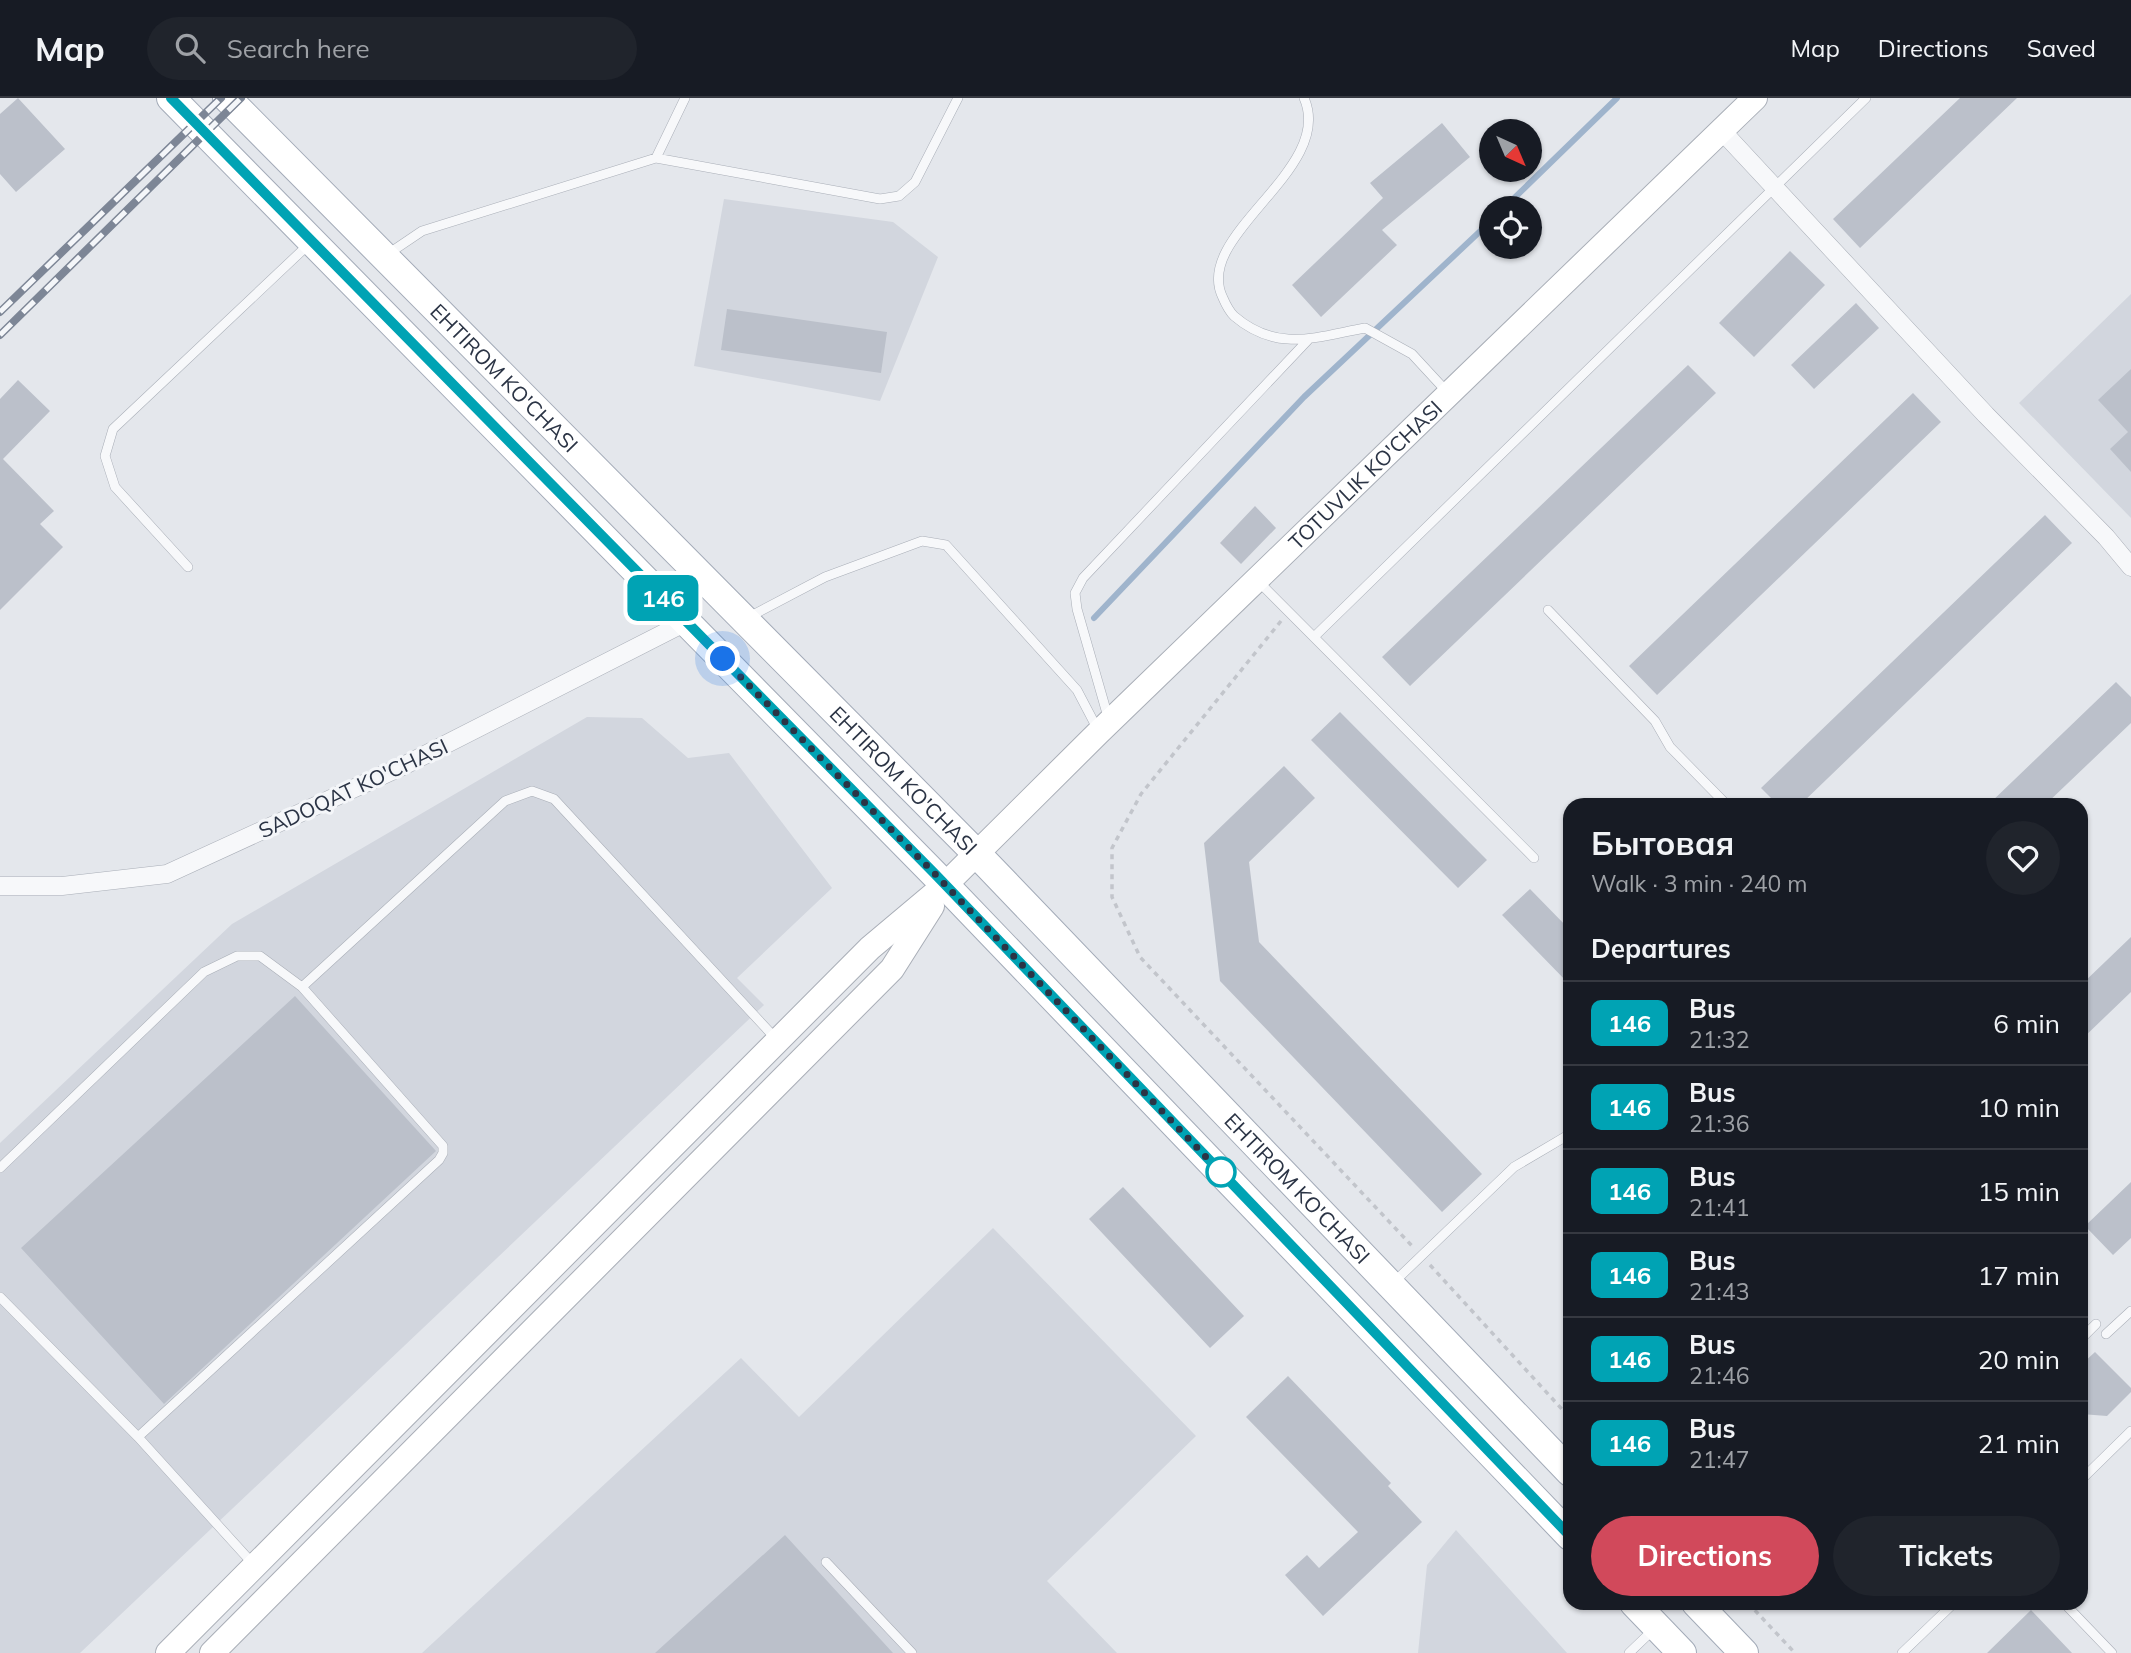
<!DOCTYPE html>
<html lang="en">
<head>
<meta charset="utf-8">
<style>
	:root { --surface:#171b24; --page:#20242c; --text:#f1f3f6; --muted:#9ea1a6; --line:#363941; --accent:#d1495b }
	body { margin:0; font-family:Mulish,sans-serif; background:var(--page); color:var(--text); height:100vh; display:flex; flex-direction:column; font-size:26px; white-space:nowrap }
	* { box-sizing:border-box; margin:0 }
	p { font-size:23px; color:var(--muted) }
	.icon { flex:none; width:38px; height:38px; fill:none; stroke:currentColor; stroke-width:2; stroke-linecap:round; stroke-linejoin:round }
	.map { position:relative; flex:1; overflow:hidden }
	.side { position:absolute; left:1563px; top:700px; width:525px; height:812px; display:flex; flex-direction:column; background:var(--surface); border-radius:21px; box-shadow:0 2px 5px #0004 }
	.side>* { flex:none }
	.badge { padding:0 14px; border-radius:10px; font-size:24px; line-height:46px }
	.needle { width:46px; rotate:136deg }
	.fabs { position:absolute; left:1479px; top:21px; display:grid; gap:14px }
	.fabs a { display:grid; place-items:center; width:63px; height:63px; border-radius:50%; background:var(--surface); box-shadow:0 2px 5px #0004; font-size:35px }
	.you { position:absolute; width:35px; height:35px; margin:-18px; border:5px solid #fff; border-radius:50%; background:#1a73e8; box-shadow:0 0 0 10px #1a73e833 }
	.map>.badge { position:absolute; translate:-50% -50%; box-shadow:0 0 0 4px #fff }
	h2 { padding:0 28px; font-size:26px; line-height:63px }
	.round { display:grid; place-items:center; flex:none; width:74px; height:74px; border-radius:37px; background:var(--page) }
	.headline { display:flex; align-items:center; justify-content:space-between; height:119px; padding:0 28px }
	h1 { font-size:33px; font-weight:700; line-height:52px }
	.primary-button { display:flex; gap:14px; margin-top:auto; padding:14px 28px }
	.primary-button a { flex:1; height:80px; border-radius:42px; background:var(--accent); color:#fff; font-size:28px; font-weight:700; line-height:80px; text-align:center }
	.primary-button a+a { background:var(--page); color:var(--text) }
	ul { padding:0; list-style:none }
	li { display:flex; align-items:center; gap:21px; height:84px; padding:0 28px; border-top:2px solid var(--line) }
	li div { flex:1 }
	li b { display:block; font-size:26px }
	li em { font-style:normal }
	li .badge { min-width:77px; font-weight:700; text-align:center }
	header { display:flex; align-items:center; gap:42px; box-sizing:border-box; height:98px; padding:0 35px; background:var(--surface); border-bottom:2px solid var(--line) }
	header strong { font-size:33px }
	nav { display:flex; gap:38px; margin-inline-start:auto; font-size:24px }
	.search { width:490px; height:63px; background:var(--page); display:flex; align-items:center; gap:18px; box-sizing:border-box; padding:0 24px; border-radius:38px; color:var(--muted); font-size:26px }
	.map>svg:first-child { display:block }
</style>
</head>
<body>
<header>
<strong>Map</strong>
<div class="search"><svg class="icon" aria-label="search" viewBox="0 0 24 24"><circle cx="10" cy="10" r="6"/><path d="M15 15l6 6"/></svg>Search here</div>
<nav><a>Map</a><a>Directions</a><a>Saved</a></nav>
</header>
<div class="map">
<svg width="2131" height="1555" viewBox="0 0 2131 1555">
	<rect width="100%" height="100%" fill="#e4e7ec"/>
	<path fill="#d2d6de" d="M724,101l169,23 45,35 -58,144 -186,-35z
		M2131,196v224l-112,-115z
		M587,619l55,1 46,40 41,-5 103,135 -95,90 27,27 -684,648h-80v-510l232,-219z
		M993,1130l203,208 -149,145 70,72h-695l319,-295 58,59z
		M1456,1432l111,123h-149l9,-88z"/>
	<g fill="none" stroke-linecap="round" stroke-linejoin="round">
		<path stroke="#9fb4cc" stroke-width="6" d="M1504,110l113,-110
			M1094,520l210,-221 187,-176"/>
	</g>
	<path fill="#bbc0ca" d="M18,0l47,51 -49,43 -16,-18v-60z
		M1960,0h57l-157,150 -27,-29z
		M1442,25l28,34 -88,73 15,15 -76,72 -29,-32 91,-87 -13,-15z
		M1790,153l35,34 -71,72 -35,-34z
		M1856,205l23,25 -65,61 -23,-24z
		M727,211l160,23 -6,41 -160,-23z
		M1688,267l28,28 -306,293 -28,-29z
		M2131,271v103l-21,-23 18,-17 -30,-32z
		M18,282l32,31 -47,48 51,52 -14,13 23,23 -63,63v-211z
		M1913,295l28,29 -284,273 -28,-29z
		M1255,408l21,22 -35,36 -21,-21z
		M2045,417l27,28 -272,262h-22l-17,-17z
		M2116,584l15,15v26l-86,82h-57z
		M1340,614l147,148 -29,28 -147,-148z
		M1284,668l31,32 -66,64 10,80 223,232 -40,38 -222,-231 -16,-138z
		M1530,791l40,41v55l-68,-70z
		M2131,839v55l-50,48v-55z
		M295,898l141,155 -272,253 -143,-156z
		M2131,1084v56l-18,17 -28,-29z
		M1123,1089l121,129 -34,32 -121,-129z
		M2095,1254l36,36v4l-24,24 -26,-2v-49z
		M1288,1278l103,107 -3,3 34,36 -99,94 -38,-41 22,-20 12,13 39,-36 -112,-115z
		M785,1437l108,118h-238z
		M2031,1512l41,43h-85z"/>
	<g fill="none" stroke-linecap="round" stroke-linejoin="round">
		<g stroke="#a9aeb7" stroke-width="10">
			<path id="service" d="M1304,0c32,72 -113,137 -81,200 3,7 6,13 11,18 43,37 82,21 131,12l47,26 36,39
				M656,60l29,-60
				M388,156l34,-23 234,-73 224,41 19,-3 16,-14 43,-84
				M188,469l-73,-80 -10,-31 8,-27 195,-184
				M1258,483l276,277
				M1548,512l107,111 15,26 57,58
				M749,519l76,-40 97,-36 24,4 131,145 21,40
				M1314,539l552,-539
				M1108,619l-31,-108 -2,-16 8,-15 225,-238
				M302,889l203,-186 27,-10 22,8 223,241
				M0,1070l204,-196 33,-16h23l42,31 141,159v7l-4,7 -301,277
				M1392,1186l122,-117 56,-33
				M0,1199l138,140 116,128
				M2106,1236l25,-23
				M2081,1241l15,-15
				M2081,1382l50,-49
				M826,1464l86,91
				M2064,1505l48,50
				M1629,1555l24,-23
				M1902,1555l52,-50"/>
		</g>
		<g stroke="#a9aeb7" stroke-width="19">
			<path id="minor" d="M1722,33l264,284 120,122 25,30
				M0,788h62l105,-12 240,-110 279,-142"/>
		</g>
		<g stroke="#a9aeb7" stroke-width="26">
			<g id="secondary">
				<path id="s1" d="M168,1555l702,-705 75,-63 154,-153 656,-634"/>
				<path d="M212,1555l680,-684 40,-63"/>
			</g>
		</g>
		<g stroke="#a3abb8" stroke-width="30">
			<g id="primary">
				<path d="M171,0l774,787 625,651"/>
				<path id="s2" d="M227,0l749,755 594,619"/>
				<path d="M1634,1505l48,50"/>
				<path d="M1696,1505l48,50"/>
			</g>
		</g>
		<path stroke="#c2c5cb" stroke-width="3.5" stroke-dasharray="5 5" stroke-linecap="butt" d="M1281,523l-140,173 -29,54v49l28,60 273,290
			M1430,1167l140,153
			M1748,1505l47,50"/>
		<use href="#service" stroke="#f7f8fa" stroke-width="9"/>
		<use href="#minor" stroke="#f7f8fa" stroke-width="18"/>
		<use href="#secondary" stroke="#fff" stroke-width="24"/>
		<use href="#primary" stroke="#fff" stroke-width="28"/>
		<g stroke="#7d8696" stroke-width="8">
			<path id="rail" d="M0,214l221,-214
				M0,237l241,-237"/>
		</g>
		<use href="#rail" stroke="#f4f6f9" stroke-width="5" stroke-dasharray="16" stroke-linecap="butt"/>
	</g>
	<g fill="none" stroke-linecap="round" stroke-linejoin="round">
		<g stroke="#fff" stroke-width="16">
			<path id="line" d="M171,0l764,776 635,662"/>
		</g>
		<use href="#line" stroke="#00a3b4" stroke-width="10"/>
		<path stroke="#2b3445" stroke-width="7" stroke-dasharray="0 12.6" d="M723,561l212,215 294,307 -8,-9"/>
	</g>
	<circle fill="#fff" stroke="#00a3b4" stroke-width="3.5" cx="1221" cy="1074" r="14"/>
	<g text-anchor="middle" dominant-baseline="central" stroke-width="6" stroke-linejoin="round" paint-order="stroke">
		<g font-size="21" fill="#2b3445" stroke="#f4f6f9">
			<text stroke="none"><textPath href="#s2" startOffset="394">EHTIROM KO'CHASI</textPath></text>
			<text stroke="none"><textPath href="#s1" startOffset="1680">TOTUVLIK KO'CHASI</textPath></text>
			<text stroke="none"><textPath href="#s2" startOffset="961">EHTIROM KO'CHASI</textPath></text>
			<text transform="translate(353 690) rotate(-25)">SADOQAT KO'CHASI</text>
			<text stroke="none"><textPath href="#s2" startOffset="1528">EHTIROM KO'CHASI</textPath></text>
		</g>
	</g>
</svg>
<div class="fabs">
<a><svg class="needle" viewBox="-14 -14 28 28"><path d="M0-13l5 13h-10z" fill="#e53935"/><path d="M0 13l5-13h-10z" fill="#9ea1a6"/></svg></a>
<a><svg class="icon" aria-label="locate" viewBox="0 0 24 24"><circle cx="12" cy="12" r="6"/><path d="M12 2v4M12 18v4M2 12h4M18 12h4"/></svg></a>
</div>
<div class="you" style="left:723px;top:561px"></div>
<b class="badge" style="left:663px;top:500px;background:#00a3b4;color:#fff">146</b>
<section class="side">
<div class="headline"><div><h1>Бытовая</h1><p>Walk · 3 min · 240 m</p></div><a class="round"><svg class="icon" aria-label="heart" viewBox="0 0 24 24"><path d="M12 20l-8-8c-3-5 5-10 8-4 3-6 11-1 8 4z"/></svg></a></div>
<h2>Departures</h2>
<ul>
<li><span class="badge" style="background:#00a3b4;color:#fff">146</span><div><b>Bus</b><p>21:32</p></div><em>6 min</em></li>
<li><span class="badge" style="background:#00a3b4;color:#fff">146</span><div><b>Bus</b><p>21:36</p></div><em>10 min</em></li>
<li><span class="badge" style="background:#00a3b4;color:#fff">146</span><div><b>Bus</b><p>21:41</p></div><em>15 min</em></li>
<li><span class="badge" style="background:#00a3b4;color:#fff">146</span><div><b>Bus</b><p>21:43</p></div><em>17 min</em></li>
<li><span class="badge" style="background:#00a3b4;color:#fff">146</span><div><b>Bus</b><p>21:46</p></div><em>20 min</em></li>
<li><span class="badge" style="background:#00a3b4;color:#fff">146</span><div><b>Bus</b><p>21:47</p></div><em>21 min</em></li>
</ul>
<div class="primary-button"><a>Directions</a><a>Tickets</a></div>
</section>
</div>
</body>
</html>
